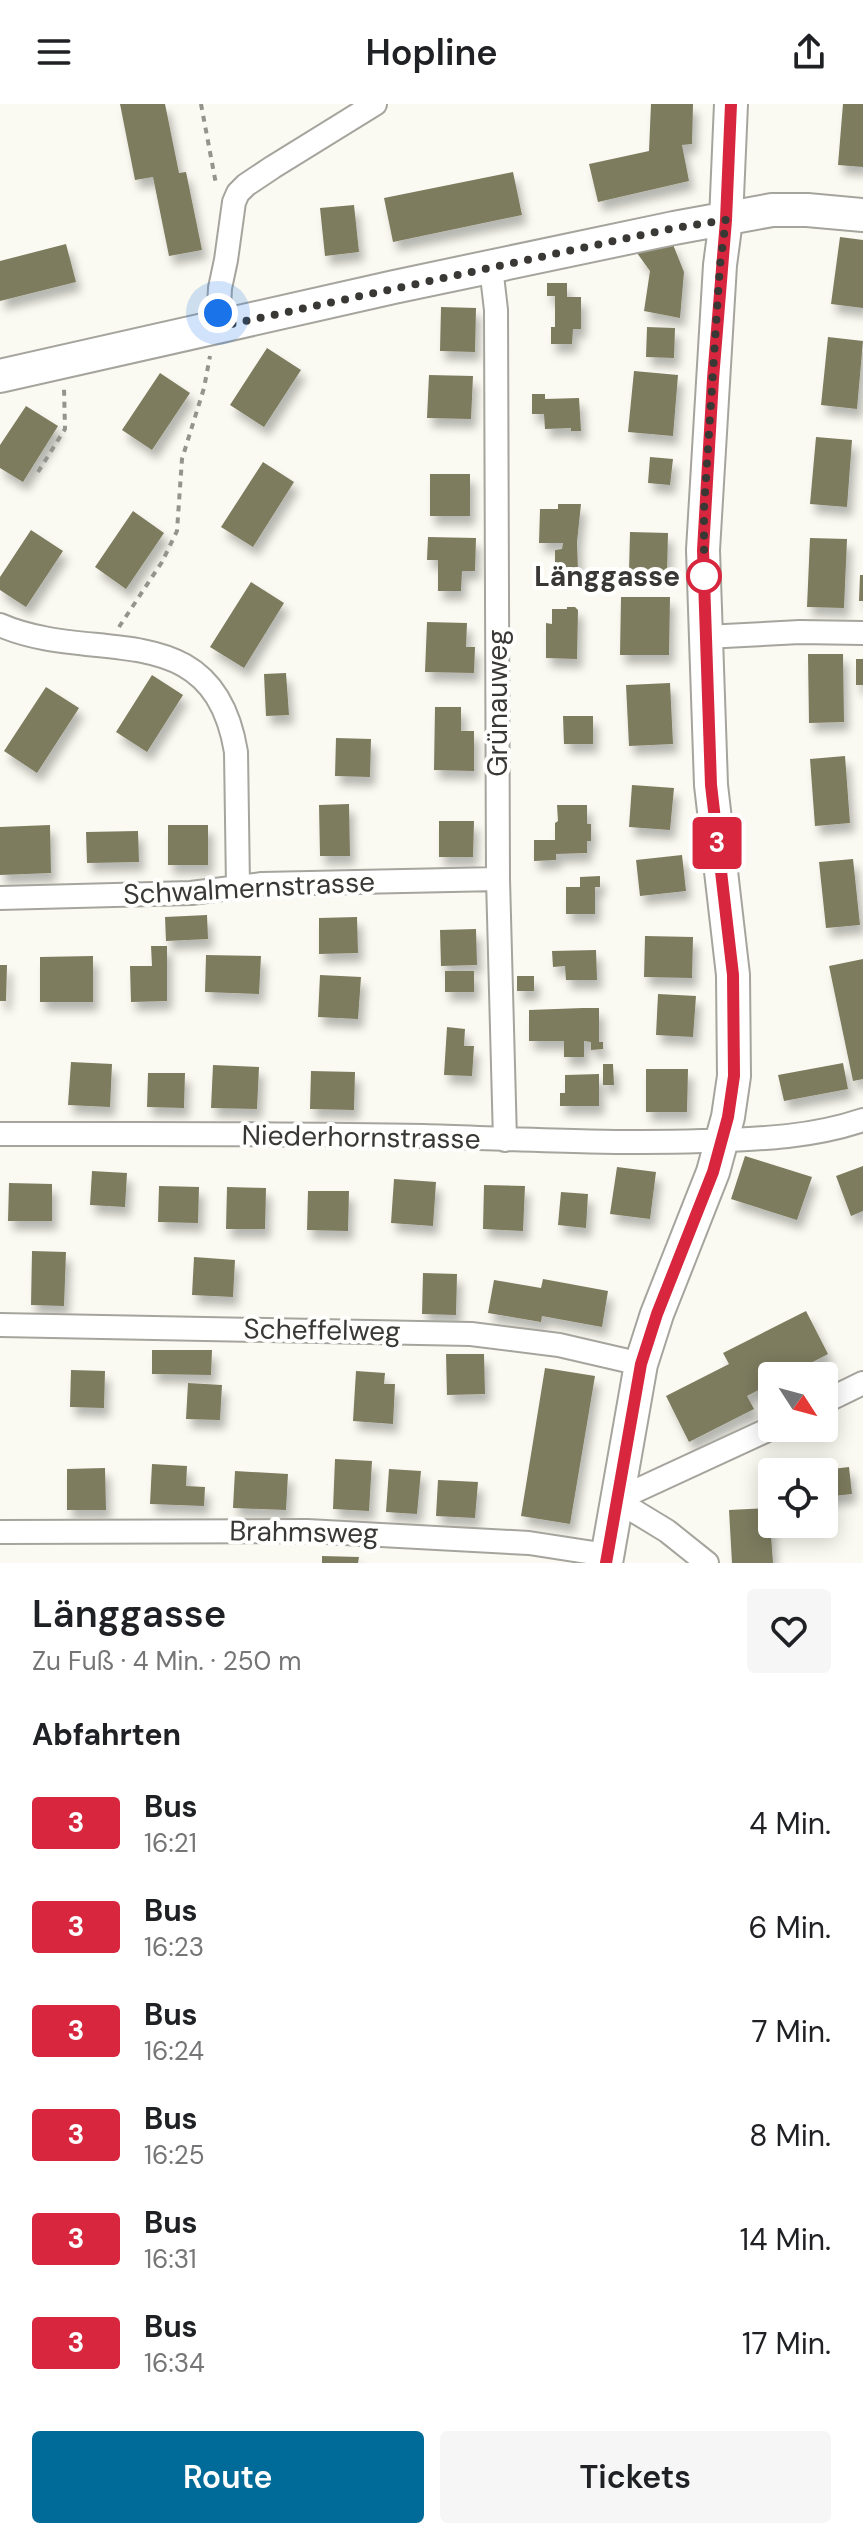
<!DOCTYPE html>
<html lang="de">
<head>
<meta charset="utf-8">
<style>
	:root { --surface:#fff; --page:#f6f6f6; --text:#202124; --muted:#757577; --accent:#006b98 }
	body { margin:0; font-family:"DM Sans",sans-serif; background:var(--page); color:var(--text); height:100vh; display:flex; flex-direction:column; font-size:30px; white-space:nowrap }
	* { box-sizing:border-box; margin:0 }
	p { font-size:26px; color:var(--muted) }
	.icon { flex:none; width:44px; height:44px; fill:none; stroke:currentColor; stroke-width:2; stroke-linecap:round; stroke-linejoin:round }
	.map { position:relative; height:1459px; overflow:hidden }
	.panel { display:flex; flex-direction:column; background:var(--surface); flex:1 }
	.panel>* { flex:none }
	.badge { padding:0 16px; border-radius:6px; font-size:28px; line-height:52px }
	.needle { width:52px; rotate:126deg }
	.tools { position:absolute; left:758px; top:1258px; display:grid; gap:16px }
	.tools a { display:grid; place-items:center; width:80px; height:80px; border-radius:8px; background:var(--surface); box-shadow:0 4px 20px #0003; font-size:40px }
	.you { position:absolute; width:40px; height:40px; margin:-20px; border:6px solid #fff; border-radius:50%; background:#1a73e8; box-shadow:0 0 0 12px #1a73e833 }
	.map>.badge { position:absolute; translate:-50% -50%; box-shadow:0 0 0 4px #fff }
	h2 { padding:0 32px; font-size:30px; line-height:72px }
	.round { display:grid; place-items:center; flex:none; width:84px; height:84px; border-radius:8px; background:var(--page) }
	.headline { display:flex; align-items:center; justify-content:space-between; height:136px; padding:0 32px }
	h1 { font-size:38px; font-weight:600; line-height:60px }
	.cta { display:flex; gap:16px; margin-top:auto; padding:16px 32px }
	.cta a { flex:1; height:92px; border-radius:8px; background:var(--accent); color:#fff; font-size:32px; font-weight:600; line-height:92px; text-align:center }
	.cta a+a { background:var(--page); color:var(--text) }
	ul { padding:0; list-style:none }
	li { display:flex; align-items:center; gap:24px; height:104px; padding:0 32px }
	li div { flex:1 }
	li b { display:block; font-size:30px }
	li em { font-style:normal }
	li .badge { min-width:88px; font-weight:700; text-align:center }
	header { display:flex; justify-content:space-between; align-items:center; height:104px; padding:0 32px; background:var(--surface); font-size:36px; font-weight:600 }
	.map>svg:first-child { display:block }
</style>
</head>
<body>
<header><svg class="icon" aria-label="menu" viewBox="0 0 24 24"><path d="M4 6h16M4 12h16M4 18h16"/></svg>Hopline<svg class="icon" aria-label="share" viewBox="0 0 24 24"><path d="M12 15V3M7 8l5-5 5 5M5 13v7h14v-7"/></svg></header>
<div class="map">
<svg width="863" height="1459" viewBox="0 0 863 1459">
	<defs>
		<filter id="shadow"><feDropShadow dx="5" dy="9" stdDeviation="4" flood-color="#0004"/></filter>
	</defs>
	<rect width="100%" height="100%" fill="#fafaf2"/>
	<path fill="#7e7b5f" filter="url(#shadow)" d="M120,0h45l14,69 7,-1 16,78 -33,6 -16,-79 -18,3z
		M651,0h42l-1,40 -10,1 7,36 -91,21 -9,-38 60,-13z
		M843,0h20v63l-25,-2z
		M513,68l9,43 -129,27 -9,-44z
		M354,101l5,47 -34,4 -5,-48z
		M840,133l23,3v68l-32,-4z
		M672,138l12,30 -4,46 -36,-7 6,-40 -13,-18z
		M66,140l10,38 -76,19v-40z
		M547,179h20v14h14v32h-8l-1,15h-21v-17h4v-31h-8z
		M441,203l35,1 -1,44 -35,-1z
		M647,223l28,1 -1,30 -28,-1z
		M828,233l35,4 -6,68 -36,-4z
		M267,244l34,22 -37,57 -34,-22z
		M634,267l44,4 -5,61 -45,-4z
		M160,269l30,20 -38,57 -30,-20z
		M429,271l44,1 -2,43 -44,-1z
		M532,290h13v5l34,-1 2,33h-10v-3l-26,1 -1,-15h-12z
		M26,302l32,20 -35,56 -23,-14v-23z
		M816,333l36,3 -5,67 -37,-3z
		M650,353l23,2 -3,26 -22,-2z
		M263,358l31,20 -41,65 -32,-20z
		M430,370h40v42h-40z
		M558,400h23l-4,38 1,30h-23v-22l7,-1 1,-6h-24l1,-34h18z
		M133,407l31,22 -38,56 -31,-22z
		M31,426l32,21 -37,56 -26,-17v-13z
		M630,428l38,1 -1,40 -38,-1z
		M428,433l48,1 -1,33h-13l-1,20h-23v-31h-11z
		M810,434l37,1 -3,69 -37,-1z
		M860,471h3v26h-4z
		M251,478l33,21 -40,65 -34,-21z
		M621,493h49l-1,58h-49z
		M567,503h8l3,3 -1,49 -31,-1v-35l6,1v-15h15z
		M427,518l40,1 -1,24h9l-1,26 -49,-1z
		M808,550h35l1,68 -35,1z
		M856,555h7v26h-7z
		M286,569l3,42 -23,1 -2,-42z
		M152,571l31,20 -36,57 -31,-20z
		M670,579l3,61 -44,2 -3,-61z
		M46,583l33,21 -42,65 -33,-22z
		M435,603h26v24h13v40l-40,-1z
		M563,612h30v28h-29z
		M336,634l35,1 -1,38 -35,-1z
		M845,652l5,67 -35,3 -5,-67z
		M632,681l42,3 -4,42 -41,-3z
		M349,700l1,52h-30l-1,-51z
		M557,701h30v19h4v17h-4v12l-31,1v6l-22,1v-21h21v-17l3,-2z
		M439,717h35l-1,36h-34z
		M50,721l1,48 -51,2v-48z
		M168,721h40v40h-40z
		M138,727l1,31 -52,1 -1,-31z
		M682,751l4,36 -46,5 -4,-36z
		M853,755l7,66 -34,3 -7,-66z
		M600,772v11h-5v27h-29v-27h14v-10z
		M207,811l1,24 -42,2 -1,-24z
		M357,813l1,36 -39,1v-36z
		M476,825l1,36 -36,1 -1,-36z
		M645,832l48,1 -1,41 -48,-1z
		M151,842h16v55l-36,1 -1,-36h22z
		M596,846l1,30h-31l-1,-14 -12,1 -1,-16z
		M206,851l55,1 -2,38 -54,-2z
		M93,852v46h-53v-45z
		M863,855v120l-10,2 -24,-115z
		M0,861h7l-1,36h-6z
		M445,867h29v21h-29z
		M320,871l41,2 -3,42 -40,-2z
		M517,872h17v15h-17z
		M658,890l38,2 -3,41 -37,-2z
		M583,904h16v34h4v7l-12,1v-8l-7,-1v16h-20v-16h-35v-31z
		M447,923l18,2 -1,17h10l-2,30 -28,-1z
		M71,958l41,2 -2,43 -42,-2z
		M843,959l5,26 -64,12 -6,-26z
		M603,960h10l1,21h-11z
		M213,961l46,2 -2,42 -46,-1z
		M646,965h42l-1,43h-41z
		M311,967l44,1 -1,38 -44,-1z
		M148,969h37l-1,35 -37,-1z
		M599,970v32h-39v-13h5v-18z
		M745,1052l67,21 -15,43 -66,-21z
		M863,1062v45l-12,5 -15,-40z
		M617,1063l39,5 -6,47 -40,-5z
		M92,1067l35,2 -2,34 -35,-2z
		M394,1075l42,3 -3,44 -42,-3z
		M9,1079l43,1v37h-44z
		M484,1081l41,1 -2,45 -40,-2z
		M159,1082l40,1 -1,36 -40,-1z
		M227,1083l39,1 -1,41h-39z
		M308,1087h41l-1,40 -41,-1z
		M561,1088l27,2 -2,34 -28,-3z
		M32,1147l34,1 -2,54 -33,-1z
		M194,1153l41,3 -2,37 -41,-2z
		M423,1169l34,1 -1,41 -34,-1z
		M543,1175l65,12 -6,36 -60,-11 -1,6 -53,-9 6,-33 47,8z
		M806,1207l22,43 -42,22h-14v7l-25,13 7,13 -65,33 -23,-46 63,-32 -6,-11z
		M152,1246h60l-1,25 -59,-1z
		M446,1250h38l1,40 -38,1z
		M545,1264l50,8 -25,148 -49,-8z
		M71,1266l34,1 -1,37 -34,-1z
		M356,1267l29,2 -1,11h11l-2,40 -40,-3z
		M188,1279l34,2 -2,35 -34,-1z
		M335,1355l37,2 -3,50 -36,-2z
		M152,1360l35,2 -1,20 19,1 -1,19 -54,-2z
		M849,1363l3,27 -28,3v-27z
		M105,1364l1,42h-39v-41z
		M389,1365l32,2 -4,43 -31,-2z
		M235,1367l53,3 -2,36 -53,-2z
		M438,1376l40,2 -3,36 -39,-2z
		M769,1404l4,55h-41l-3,-53z
		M322,1452l37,1 -1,6h-36z"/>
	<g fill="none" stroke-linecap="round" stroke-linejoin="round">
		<g stroke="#a5a49d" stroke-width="26">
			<path id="street" d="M491,163l5,43 2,569 7,261
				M218,223l2,-39 6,-28 8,-58 4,-9 8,-8 27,-18 102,-63
				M0,521c93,41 213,-13 236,127l2,134
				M705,533l95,-5 63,1
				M0,794l191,-5 71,-9 236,-5
				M0,1030c141,0 282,-1 424,2 92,3 185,8 278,5 55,-2 108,-3 161,-21
				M0,1221l471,9 88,11 82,19
				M824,1298l39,-19
				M616,1396l156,-72
				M616,1396l51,31 40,32
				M0,1428l307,-1 222,12 78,12"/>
		</g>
		<g stroke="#a5a49d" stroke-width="36">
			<path id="secondary" d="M0,272l394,-89 280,-59 98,-18h35l56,5
				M606,1459l35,-199 16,-50 56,-142 15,-55 6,-41 -1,-101 -22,-190 -8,-235 17,-285 6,-45 5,-116"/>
		</g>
		<path stroke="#94948e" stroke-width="4" stroke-dasharray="6 6" stroke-linecap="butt" d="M201,0l15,80
			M38,368l27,-43 -1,-41
			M119,523l43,-65 15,-31 5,-72 22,-71 6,-32"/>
		<use href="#street" stroke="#fff" stroke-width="22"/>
		<use href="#secondary" stroke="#fff" stroke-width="32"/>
	</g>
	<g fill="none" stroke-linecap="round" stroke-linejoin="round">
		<g stroke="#fff" stroke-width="18">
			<path id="line" d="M606,1459l35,-199 16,-50 56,-142 15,-55 6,-41 -1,-101 -22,-190 -8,-235 10,-171 13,-159 5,-116"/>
		</g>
		<use href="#line" stroke="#d7263d" stroke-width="12"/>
		<path stroke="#393835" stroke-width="8" stroke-dasharray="0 14.4" d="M218,209v14l456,-99 52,-8 -6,45 -16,244v70v-3"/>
	</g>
	<circle fill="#fff" stroke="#d7263d" stroke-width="4" cx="704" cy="472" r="16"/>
	<g text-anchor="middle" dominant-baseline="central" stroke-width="8" stroke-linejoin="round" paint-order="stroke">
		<g font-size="28" font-weight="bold" fill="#393835" stroke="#fffffe" text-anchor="end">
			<text x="680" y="472">Länggasse</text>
		</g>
		<g font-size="28" fill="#393835" stroke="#fffffe">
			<text transform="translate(497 599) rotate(-90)">Grünauweg</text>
			<text transform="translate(249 784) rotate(-3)">Schwalmernstrasse</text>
			<text transform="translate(361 1033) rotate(1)">Niederhornstrasse</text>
			<text transform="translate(322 1226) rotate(1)">Scheffelweg</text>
			<text transform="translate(304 1428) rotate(1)">Brahmsweg</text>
		</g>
	</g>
</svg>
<div class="tools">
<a><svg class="needle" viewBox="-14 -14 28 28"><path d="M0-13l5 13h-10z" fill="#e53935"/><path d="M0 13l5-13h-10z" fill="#757577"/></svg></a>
<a><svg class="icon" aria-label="locate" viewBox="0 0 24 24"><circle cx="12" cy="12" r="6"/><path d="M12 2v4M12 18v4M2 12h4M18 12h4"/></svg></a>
</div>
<div class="you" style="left:218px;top:209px"></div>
<b class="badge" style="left:717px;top:739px;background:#d7263d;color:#fff">3</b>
</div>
<section class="panel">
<div class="headline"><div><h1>Länggasse</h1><p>Zu Fuß · 4 Min. · 250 m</p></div><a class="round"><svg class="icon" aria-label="heart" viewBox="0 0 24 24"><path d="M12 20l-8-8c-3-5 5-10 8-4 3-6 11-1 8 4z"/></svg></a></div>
<h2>Abfahrten</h2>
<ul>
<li><span class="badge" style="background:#d7263d;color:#fff">3</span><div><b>Bus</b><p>16:21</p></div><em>4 Min.</em></li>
<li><span class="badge" style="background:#d7263d;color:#fff">3</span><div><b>Bus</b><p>16:23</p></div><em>6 Min.</em></li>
<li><span class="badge" style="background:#d7263d;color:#fff">3</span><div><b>Bus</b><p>16:24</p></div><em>7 Min.</em></li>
<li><span class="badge" style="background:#d7263d;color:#fff">3</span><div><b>Bus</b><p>16:25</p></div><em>8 Min.</em></li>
<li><span class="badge" style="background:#d7263d;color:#fff">3</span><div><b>Bus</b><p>16:31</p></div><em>14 Min.</em></li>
<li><span class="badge" style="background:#d7263d;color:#fff">3</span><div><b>Bus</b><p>16:34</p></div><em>17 Min.</em></li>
</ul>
<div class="cta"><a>Route</a><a>Tickets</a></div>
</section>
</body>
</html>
